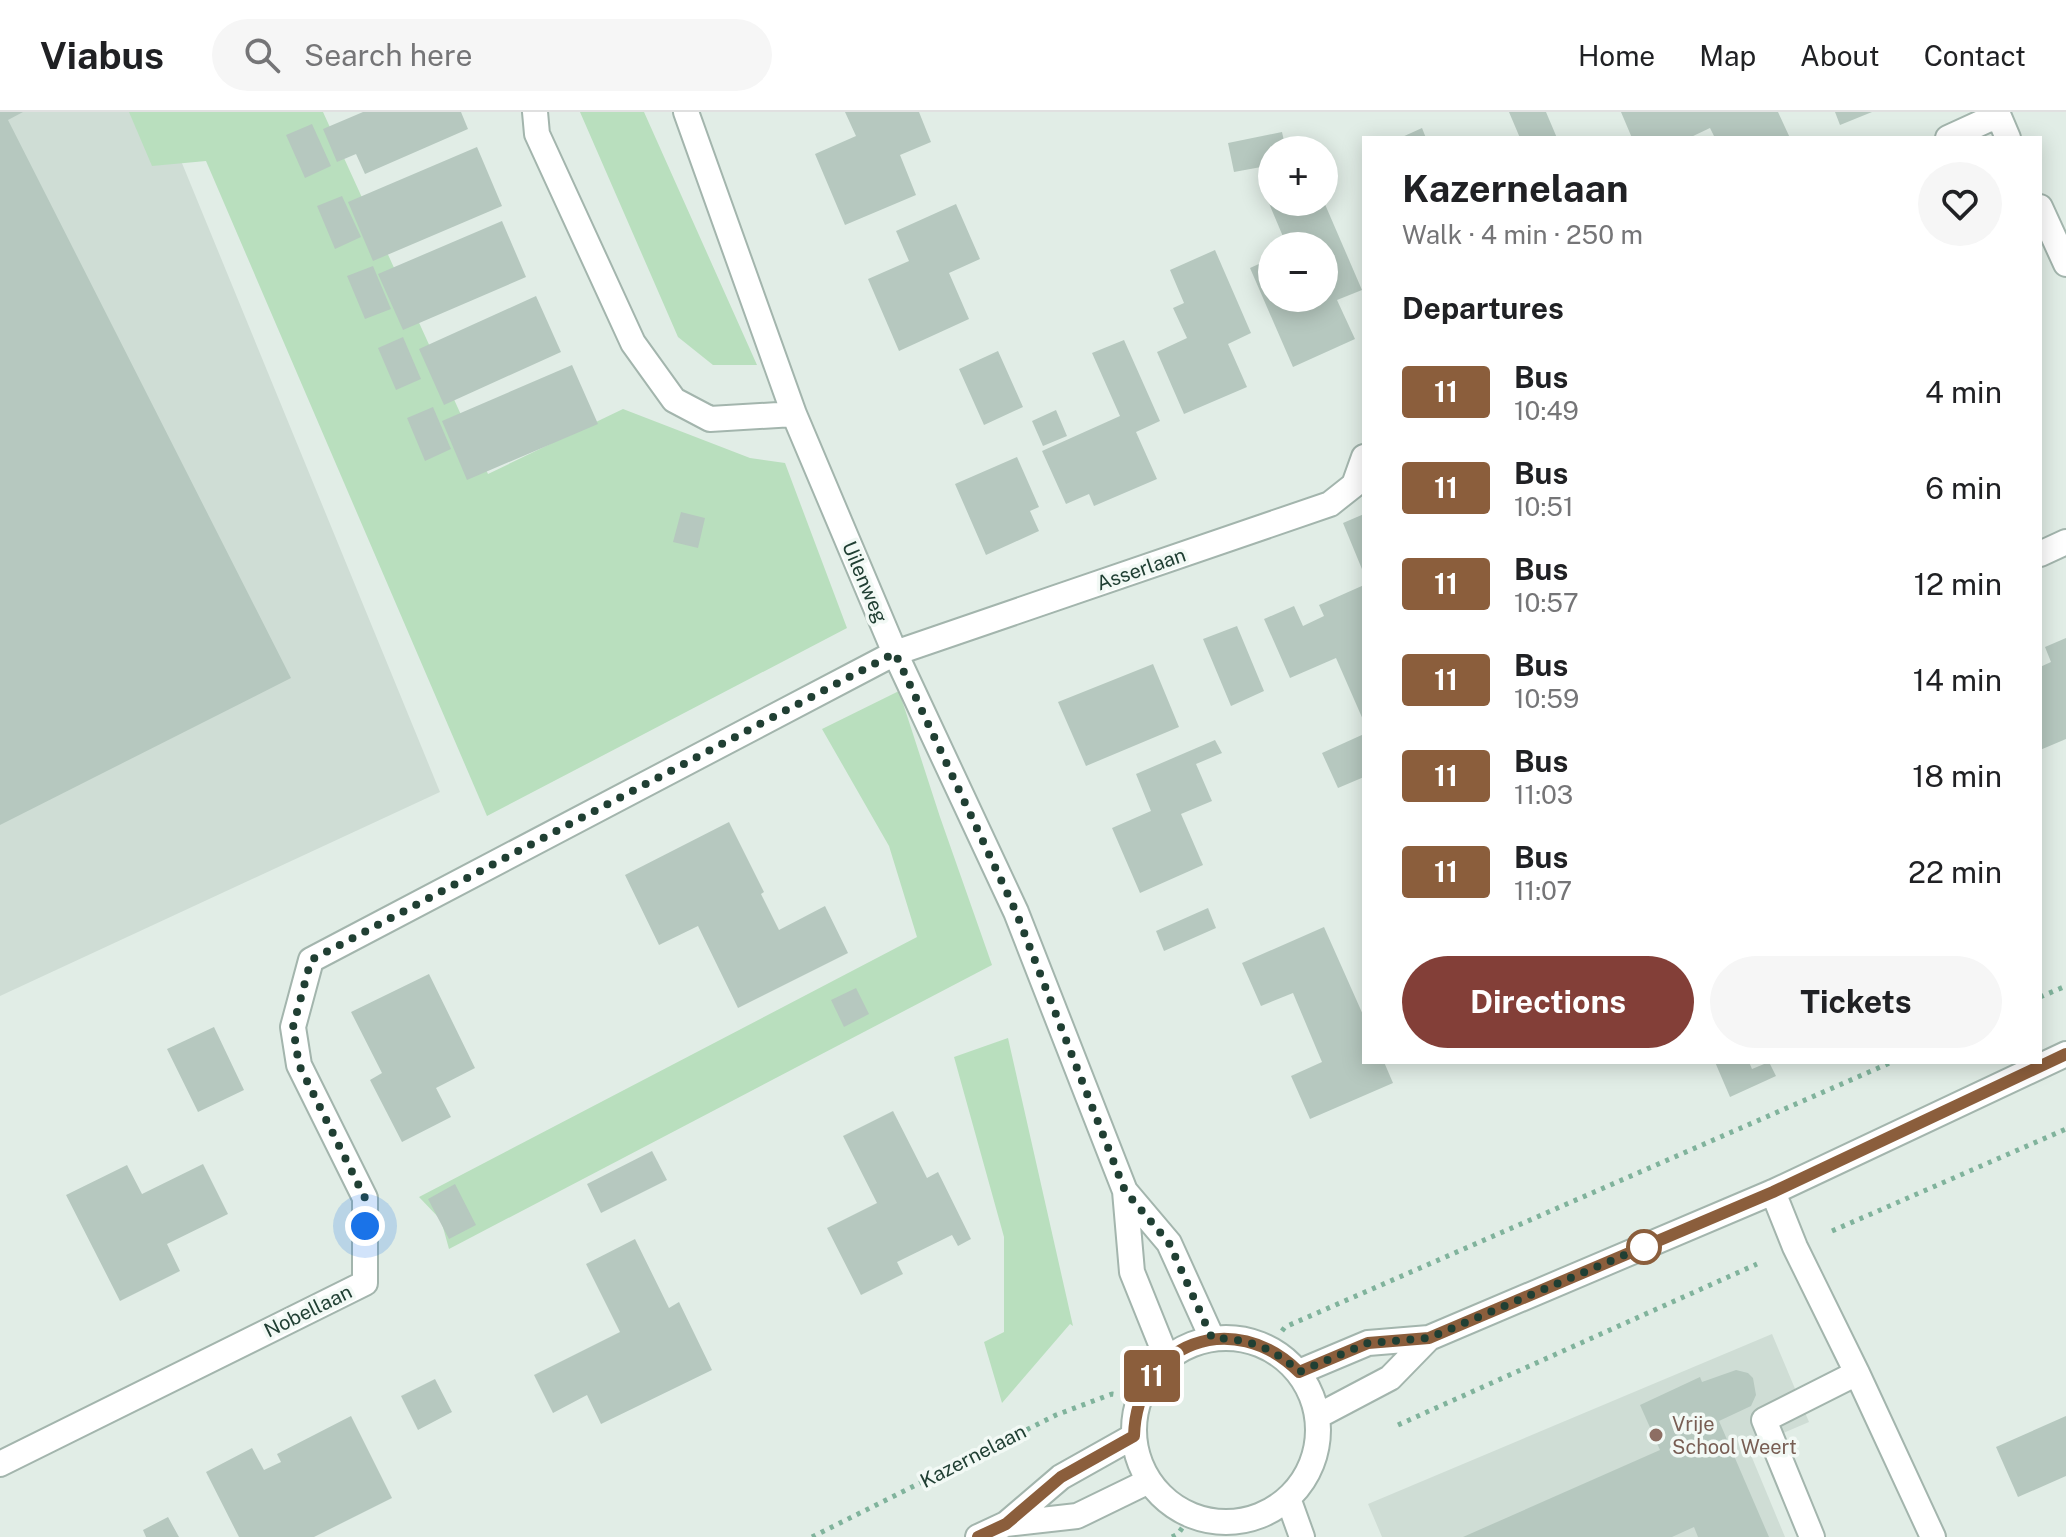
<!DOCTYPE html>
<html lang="en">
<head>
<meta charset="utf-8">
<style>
	:root { --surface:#fff; --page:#f6f6f6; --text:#202124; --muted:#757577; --line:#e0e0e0; --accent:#833f38 }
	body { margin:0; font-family:"Public Sans",sans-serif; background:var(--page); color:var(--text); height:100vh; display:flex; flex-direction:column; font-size:30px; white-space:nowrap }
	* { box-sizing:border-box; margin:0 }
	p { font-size:26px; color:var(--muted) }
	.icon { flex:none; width:44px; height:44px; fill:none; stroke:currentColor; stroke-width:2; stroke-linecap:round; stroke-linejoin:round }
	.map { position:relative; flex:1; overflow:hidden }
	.side { position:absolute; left:1362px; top:24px; width:680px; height:928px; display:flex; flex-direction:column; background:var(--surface); border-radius:0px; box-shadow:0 4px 20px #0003 }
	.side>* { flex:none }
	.badge { padding:0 16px; border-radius:6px; font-size:28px; line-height:52px }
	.buttons { position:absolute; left:1258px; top:24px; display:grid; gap:16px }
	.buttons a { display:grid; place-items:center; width:80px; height:80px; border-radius:50%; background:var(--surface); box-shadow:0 4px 20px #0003; font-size:40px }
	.you { position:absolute; width:40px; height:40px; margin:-20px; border:6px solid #fff; border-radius:50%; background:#1a73e8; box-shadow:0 0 0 12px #1a73e833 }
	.map>.badge { position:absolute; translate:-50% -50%; box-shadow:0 0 0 4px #fff }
	h2 { padding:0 40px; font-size:30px; line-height:72px }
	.round { display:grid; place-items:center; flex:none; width:84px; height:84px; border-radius:42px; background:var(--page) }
	.overview { display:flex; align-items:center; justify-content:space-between; height:136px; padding:0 40px }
	h1 { font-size:38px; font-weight:700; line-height:60px }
	.action { display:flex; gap:16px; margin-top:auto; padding:16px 40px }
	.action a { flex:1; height:92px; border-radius:48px; background:var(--accent); color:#fff; font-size:32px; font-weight:700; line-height:92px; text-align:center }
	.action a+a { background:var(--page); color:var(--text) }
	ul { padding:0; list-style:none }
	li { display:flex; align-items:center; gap:24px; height:96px; padding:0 40px }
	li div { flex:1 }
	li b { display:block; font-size:30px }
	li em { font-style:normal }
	li .badge { min-width:88px; font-weight:700; text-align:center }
	header { display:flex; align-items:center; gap:48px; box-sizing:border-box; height:112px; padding:0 40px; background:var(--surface); border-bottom:2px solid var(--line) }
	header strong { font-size:38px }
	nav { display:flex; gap:44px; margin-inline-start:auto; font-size:28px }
	.search { width:560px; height:72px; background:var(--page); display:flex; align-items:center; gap:20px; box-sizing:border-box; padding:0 28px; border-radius:44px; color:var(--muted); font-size:30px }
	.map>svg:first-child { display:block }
</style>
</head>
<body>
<header>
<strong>Viabus</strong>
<div class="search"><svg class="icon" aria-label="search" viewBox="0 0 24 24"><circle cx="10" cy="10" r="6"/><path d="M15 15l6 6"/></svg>Search here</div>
<nav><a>Home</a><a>Map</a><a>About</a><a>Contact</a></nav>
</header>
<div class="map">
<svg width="2066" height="1425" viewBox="0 0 2066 1425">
	<rect width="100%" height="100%" fill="#e1ede6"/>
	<path fill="#cfddd5" d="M0,0h161l279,680 -440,204z
		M1772,1222l37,88 -61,26 37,89h-403l-14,-33z"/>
	<path fill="#b9dfbe" d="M129,0h194l165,362 135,-65 127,49 35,5 62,165 -360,188 -281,-655 -54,5z
		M580,0h64l113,253h-44l-35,-28z
		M899,579l41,126 52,148 -543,284 -8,-29 -22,-23 498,-260 -28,-91 -67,-117z
		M1008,926l65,288 -3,-2 -68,79 -18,-61 20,-10v-95l-50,-180z"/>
	<path fill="#b6c8bf" d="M0,0h23l-15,8 283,558 -291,147z
		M363,0h98l7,17 -103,45 -9,-20 -19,8 -14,-33z
		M845,0h74l12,30 -31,13 16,40 -71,30 -30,-71 41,-18z
		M1509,0h37l11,26h-37z
		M1621,0h157l12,26h-75l-5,-10 -21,10h-57z
		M1835,0h37l-32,13z
		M312,12l19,42 -26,12 -19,-43z
		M1422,16l4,10h-26z
		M1282,20l4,18h-14v15l-38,7 -6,-29z
		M477,35l25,59 -129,55 -25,-59z
		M342,84l19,41 -26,12 -18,-43z
		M1272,87v3h52l38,88 -25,10 18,39 -62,28 -43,-99 22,-10v40h52v-52h-37l-19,-45z
		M956,92l24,55 -31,14 20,46 -70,32 -31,-72 41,-18 -13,-30z
		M502,109l24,56 -123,53 -25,-56z
		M1215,138l36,83 -23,11 19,43 -63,27 -27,-62 30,-14 -14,-30 11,-5 -14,-33z
		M373,154l18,43 -26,10 -18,-43z
		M536,184l25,56 -117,53 -25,-56z
		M403,225l18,42 -25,11 -18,-42z
		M1124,228l36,81 -24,11 21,47 -63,27 -5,-12 -23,10 -24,-53 78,-35 -28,-63z
		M998,239l25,56 -39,18 -25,-56z
		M572,253l26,59 -131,56 -25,-59z
		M433,295l18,42 -26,12 -18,-43z
		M1056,298l11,26 -24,10 -11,-25z
		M1017,345l22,50 -9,4 9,20 -53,24 -31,-71z
		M681,400l24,6 -7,30 -25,-6z
		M1364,402v60l-21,-51z
		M1364,473v137l-28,-64 -46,20 -26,-59 30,-13 9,20 21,-10 -5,-11z
		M1237,514l27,65 -33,15 -28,-67z
		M2066,526v101l-26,11v-83l11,-5 -6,-15z
		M1153,552l26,63 -93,39 -28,-64z
		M1364,622v43l-26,11 -16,-35z
		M1215,628l7,13 -26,11 16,37 -31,13 22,51 -63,28 -28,-65 39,-17 -15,-37z
		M729,710l35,70 -3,2 18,36 46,-24 23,47 -110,55 -40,-82 -39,19 -34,-70z
		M1208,796l8,20 -52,23 -8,-20z
		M1324,815l40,90v45h20l9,21 -83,36 -19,-43 31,-14 -29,-69 -32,13 -19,-43z
		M429,862l46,94 -39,20 15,29 -49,25 -32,-62 12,-7 -31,-61z
		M856,876l13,26 -25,13 -13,-27z
		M214,915l30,63 -46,22 -31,-63z
		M1715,950h34l3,7 17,-7 7,14 -46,21z
		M893,999l34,67 11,-6 33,67 -13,7 -6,-11 -55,27 6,12 -42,21 -34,-67 50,-25 -34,-67z
		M652,1039l15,29 -66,33 -14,-29z
		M203,1052l25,50 -61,30 13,27 -60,30 -54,-106 61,-30 15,29z
		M455,1072l21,41 -27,14 -21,-40z
		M635,1127l34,69 10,-6 33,68 -111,54 -14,-29 -34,18 -19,-38 86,-43 -34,-68z
		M1736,1258l12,3 5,5 3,17 -5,11 -32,15 50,116h-71l-4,-10 -22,10h-209l197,-87 -20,-45 60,-28 2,5z
		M435,1267l17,33 -34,18 -17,-34z
		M351,1304l41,82 -78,39h-75l-33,-65 46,-24 12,22 17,-8 -4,-8z
		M2066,1304v60l-48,21 -22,-50z
		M168,1405l11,20h-33l-3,-7z"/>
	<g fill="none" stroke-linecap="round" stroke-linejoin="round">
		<g stroke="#a3b5ad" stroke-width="28">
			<path id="minor" d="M535,0l2,22 96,209 41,57 36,19 84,-5
				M686,0l108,302 101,239 121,259 109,279 7,81 35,87
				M1997,0l11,26
				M1948,26l50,-23
				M2040,95l26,57
				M2040,442l26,-12
				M1125,1079l44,52 43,95
				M1773,1080l22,55 62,126 76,164
				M1134 1318a92 92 0 1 1 184 0a92 92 0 1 1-184 0Z
				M1299,1260l69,-29 61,-5 344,-146 293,-138
				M1318,1304l72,-38 39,-40
				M0,1352l365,-181v-85l-66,-133 -6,-38 18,-67 584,-307 435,-149 24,-19 10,-28
				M1288,1386l14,39
				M1006,1412l71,-8 72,-35
				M978,1425l28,-13 55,-47 73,-41
				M1812,1425l-48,-117 93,-47"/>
		</g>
		<path stroke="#80b39c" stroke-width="5" stroke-dasharray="4 6" stroke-linecap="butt" d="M2040,885l26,-11
			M1832,1119l234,-102
			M1282,1219l3,-4 607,-265
			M1398,1313l359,-161
			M812,1425l244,-122 56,-21 7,1
			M1172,1425l6,-3 13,-19"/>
		<use href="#minor" stroke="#fff" stroke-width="24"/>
	</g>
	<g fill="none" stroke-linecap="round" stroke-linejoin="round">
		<g stroke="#fff" stroke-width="18">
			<path id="line" d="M978,1425l28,-13 55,-47 73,-41c3,-94 100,-129 165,-64l69,-29 61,-5 344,-146 293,-138"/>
		</g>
		<use href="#line" stroke="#8b5e3c" stroke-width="12"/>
		<path stroke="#203f33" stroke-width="8" stroke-dasharray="0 14.4" d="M365,1114v-28l-66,-133 -6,-38 18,-67 584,-307 121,259 109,279 44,52 43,95c36,1 61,9 87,34l69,-29 61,-5 217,-92 -2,1"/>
	</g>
	<circle fill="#fff" stroke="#8b5e3c" stroke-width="4" cx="1644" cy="1135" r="16"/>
	<circle fill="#8d6e63" stroke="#f2f9f5" stroke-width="3" cx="1656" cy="1323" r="8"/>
	<g text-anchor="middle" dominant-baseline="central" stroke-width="7" stroke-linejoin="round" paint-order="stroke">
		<g font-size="20" fill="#203f33" stroke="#f2f9f5">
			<text transform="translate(1141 457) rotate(-19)">Asserlaan</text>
			<text transform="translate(865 470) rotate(67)">Uilenweg</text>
			<text transform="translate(308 1199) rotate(-26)">Nobellaan</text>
			<text transform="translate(973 1344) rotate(-27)">Kazernelaan</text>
		</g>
		<g font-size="20" fill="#785e54" stroke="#f2f9f5" text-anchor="start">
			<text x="1672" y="1312">Vrije<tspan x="1672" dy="23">School Weert</tspan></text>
		</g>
	</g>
</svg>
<div class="buttons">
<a>+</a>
<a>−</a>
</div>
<div class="you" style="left:365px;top:1114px"></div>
<b class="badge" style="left:1152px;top:1264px;background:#8b5e3c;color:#fff">11</b>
<section class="side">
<div class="overview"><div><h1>Kazernelaan</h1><p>Walk · 4 min · 250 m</p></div><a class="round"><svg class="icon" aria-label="heart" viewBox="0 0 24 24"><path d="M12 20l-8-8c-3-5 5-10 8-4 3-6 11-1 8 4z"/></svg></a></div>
<h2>Departures</h2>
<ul>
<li><span class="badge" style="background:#8b5e3c;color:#fff">11</span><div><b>Bus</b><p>10:49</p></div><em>4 min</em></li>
<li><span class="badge" style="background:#8b5e3c;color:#fff">11</span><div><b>Bus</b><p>10:51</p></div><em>6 min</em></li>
<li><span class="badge" style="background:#8b5e3c;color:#fff">11</span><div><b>Bus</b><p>10:57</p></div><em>12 min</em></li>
<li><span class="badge" style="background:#8b5e3c;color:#fff">11</span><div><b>Bus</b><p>10:59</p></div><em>14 min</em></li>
<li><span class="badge" style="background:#8b5e3c;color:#fff">11</span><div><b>Bus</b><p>11:03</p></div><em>18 min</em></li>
<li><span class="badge" style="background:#8b5e3c;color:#fff">11</span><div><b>Bus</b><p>11:07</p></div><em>22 min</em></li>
</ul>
<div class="action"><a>Directions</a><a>Tickets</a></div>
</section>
</div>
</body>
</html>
